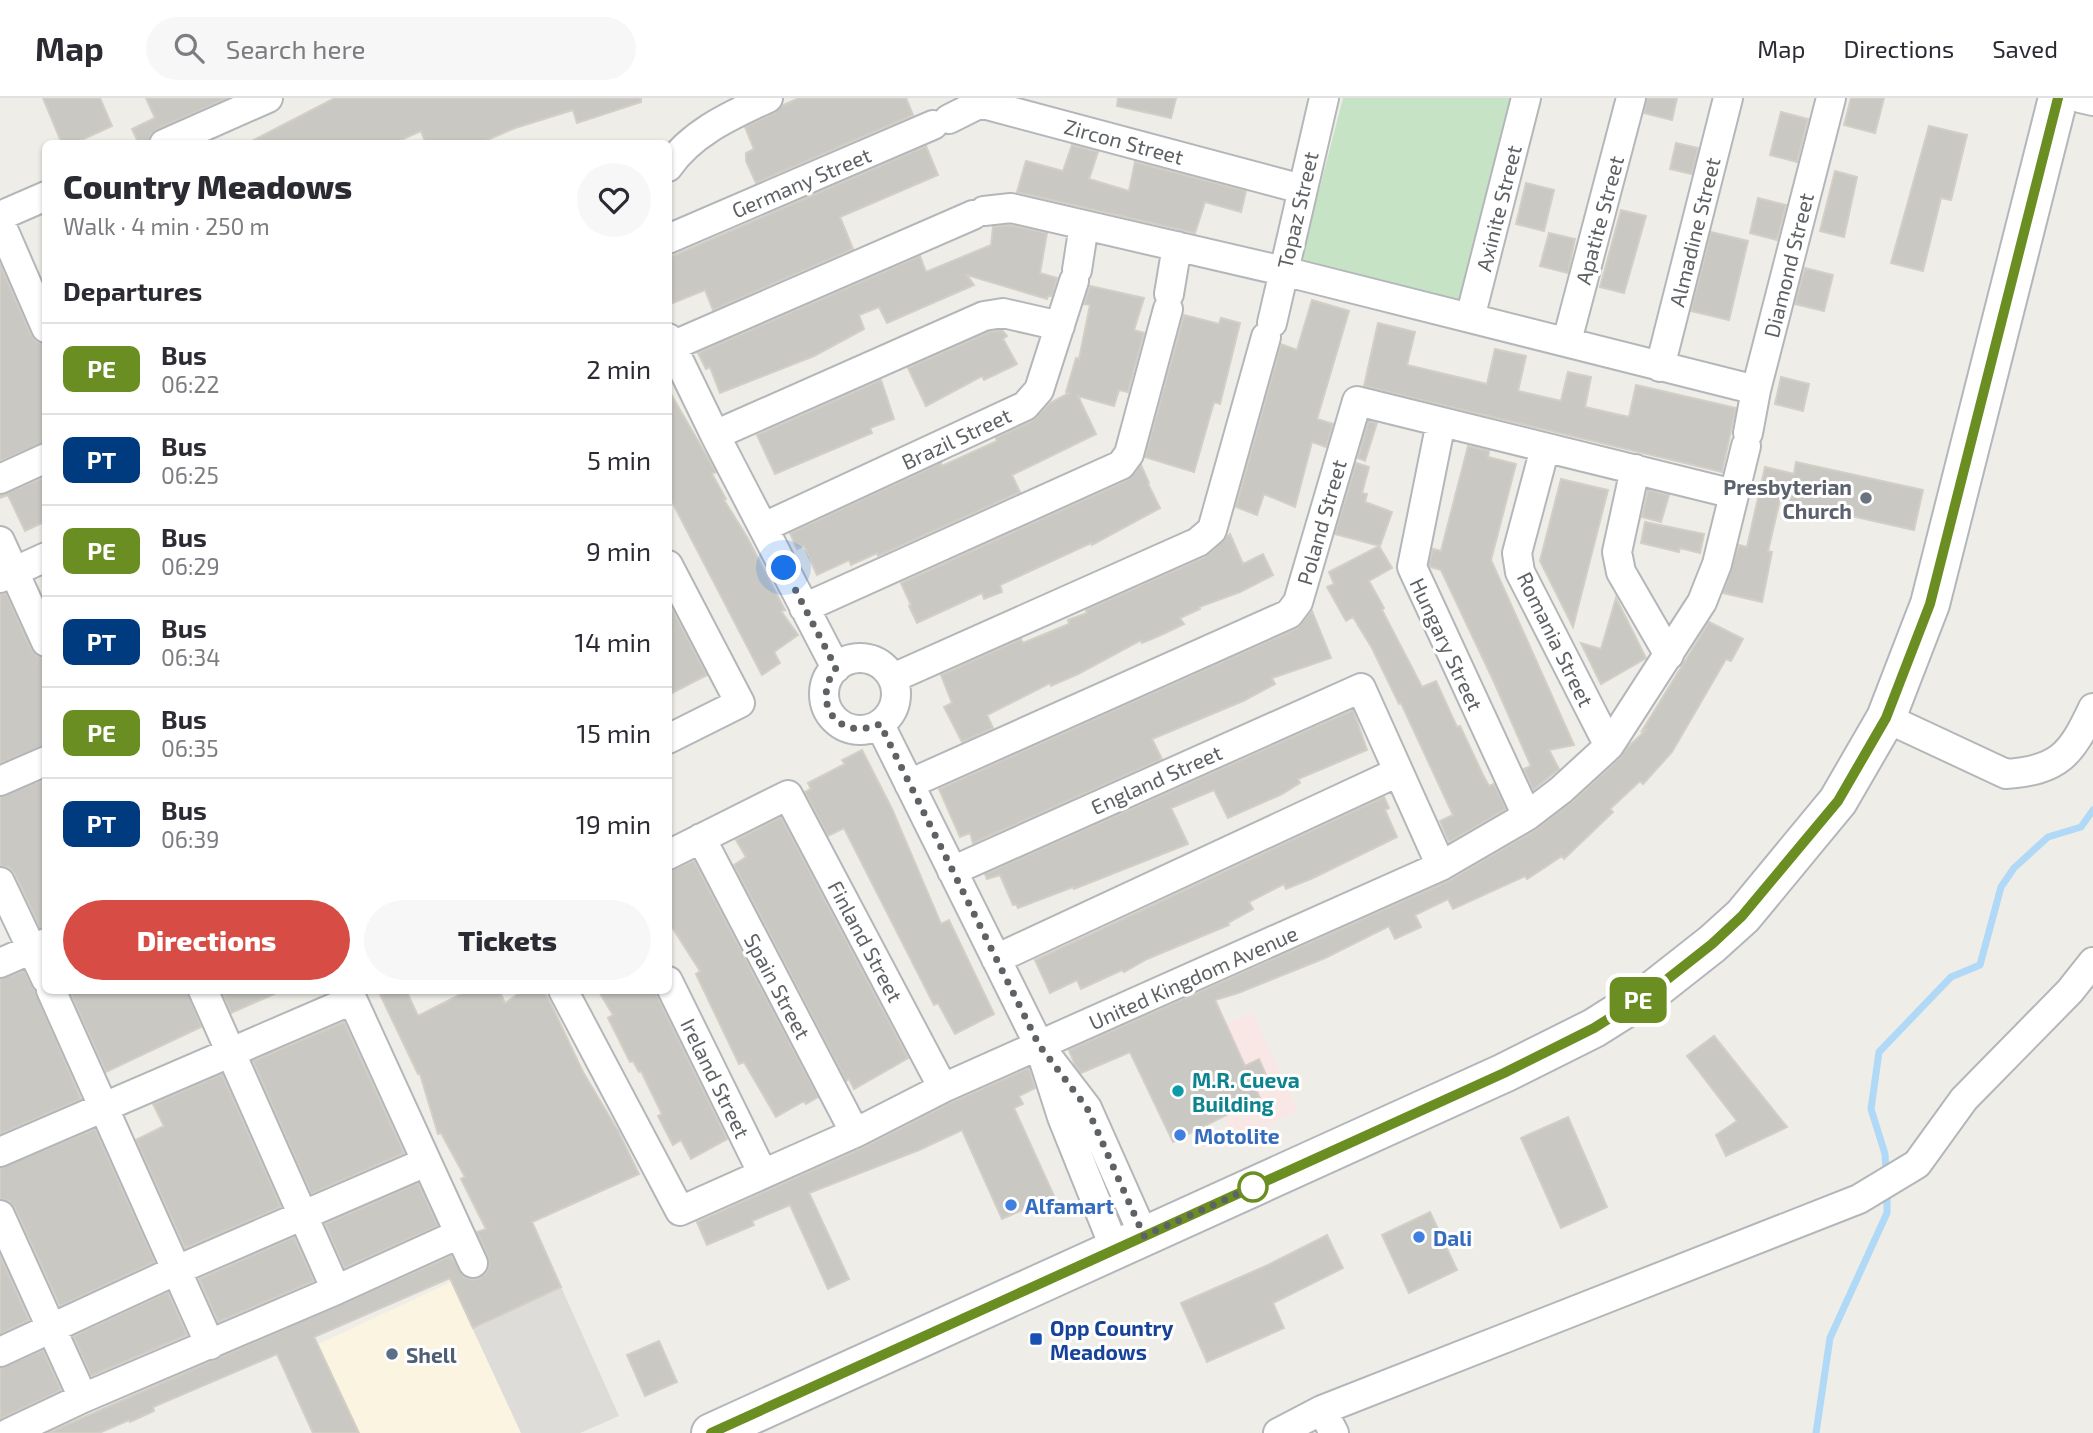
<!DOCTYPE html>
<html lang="en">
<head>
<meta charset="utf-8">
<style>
	:root { --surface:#fff; --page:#f7f7f7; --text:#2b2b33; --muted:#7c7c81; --line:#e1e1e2; --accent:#d74c44 }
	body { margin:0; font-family:"Exo 2",sans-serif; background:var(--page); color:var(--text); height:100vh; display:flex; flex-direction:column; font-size:26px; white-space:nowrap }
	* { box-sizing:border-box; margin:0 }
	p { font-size:23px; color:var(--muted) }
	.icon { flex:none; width:38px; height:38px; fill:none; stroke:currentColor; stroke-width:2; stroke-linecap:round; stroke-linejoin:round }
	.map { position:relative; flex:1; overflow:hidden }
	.sheet { position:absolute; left:42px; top:42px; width:630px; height:854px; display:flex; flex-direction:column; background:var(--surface); border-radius:10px; box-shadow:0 2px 5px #0004 }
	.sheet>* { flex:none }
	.badge { padding:0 14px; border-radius:10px; font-size:24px; line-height:46px }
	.you { position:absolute; width:35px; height:35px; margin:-18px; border:5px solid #fff; border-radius:50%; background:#1a73e8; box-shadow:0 0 0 10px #1a73e833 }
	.map>.badge { position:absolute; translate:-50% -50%; box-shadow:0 0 0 4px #fff }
	h2 { padding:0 21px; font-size:26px; line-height:63px }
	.round { display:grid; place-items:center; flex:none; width:74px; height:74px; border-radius:37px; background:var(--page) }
	.overview { display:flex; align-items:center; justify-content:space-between; height:119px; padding:0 21px }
	h1 { font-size:33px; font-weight:800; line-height:52px }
	.cta { display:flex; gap:14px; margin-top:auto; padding:14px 21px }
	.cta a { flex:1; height:80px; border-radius:42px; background:var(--accent); color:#fff; font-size:28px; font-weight:800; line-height:80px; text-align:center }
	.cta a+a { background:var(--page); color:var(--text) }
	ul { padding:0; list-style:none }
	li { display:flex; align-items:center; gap:21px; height:91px; padding:0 21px; border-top:2px solid var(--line) }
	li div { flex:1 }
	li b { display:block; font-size:26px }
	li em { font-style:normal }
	li .badge { min-width:77px; font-weight:700; text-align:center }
	header { display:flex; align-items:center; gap:42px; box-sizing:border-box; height:98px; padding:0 35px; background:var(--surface); border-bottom:2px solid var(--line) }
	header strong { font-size:33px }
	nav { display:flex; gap:38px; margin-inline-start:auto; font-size:24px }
	.search { width:490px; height:63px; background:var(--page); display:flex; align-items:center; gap:18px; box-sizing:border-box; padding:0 24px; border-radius:38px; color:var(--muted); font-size:26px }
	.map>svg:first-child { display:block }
</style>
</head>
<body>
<header>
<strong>Map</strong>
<div class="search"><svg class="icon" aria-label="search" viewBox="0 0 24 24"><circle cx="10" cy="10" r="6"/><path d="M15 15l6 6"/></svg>Search here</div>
<nav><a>Map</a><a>Directions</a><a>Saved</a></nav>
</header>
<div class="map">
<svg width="2093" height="1335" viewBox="0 0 2093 1335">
	<rect width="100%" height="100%" fill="#efede7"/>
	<path fill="#fbf4e0" d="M451,1184l70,151h-208l-33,-71z"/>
	<path fill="#dedcd9" d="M540,1142l79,176 -39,17h-59l-70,-151z"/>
	<path fill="#f9e7e5" d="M1252,914l46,99 -64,30 -46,-99z"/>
	<path fill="#c7e3c6" d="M1343,0h169l-52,204 -159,-42z"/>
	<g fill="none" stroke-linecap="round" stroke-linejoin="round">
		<path stroke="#afd9f6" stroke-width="7" d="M1886,1075l-1,-19 -14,-45 8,-57 72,-75 29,-12 21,-78 13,-19 34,-31 33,-10 12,-17
			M1816,1335l14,-95 57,-125v-21"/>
	</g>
	<path fill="#cac8c3" stroke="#d3cec6" stroke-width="2" d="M43,0h57l12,28 -39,18h-11z
		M146,0h81l-70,31 -7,6 -2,9h-9l-7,-15 23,-11z
		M335,0h306v4l-64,21 -4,-13 -58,18 -37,16h-52l-5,-13 -29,13h-146z
		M799,0h107l7,17 -157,68 -10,-22v-8l8,-4 -9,-22 30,-14 8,-8z
		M1118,0h58l-5,20 -54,-12z
		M1647,0h30l-5,22 -28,-7z
		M1851,0h33l-9,35 -31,-8z
		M1781,14l27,7 -11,43 -27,-7z
		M1929,28l38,9 -16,65 -10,-2 -18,73 -32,-8z
		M1676,45l22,5 -6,26 -22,-5z
		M1072,47l26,7 -9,27 40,12 6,-29 111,29 -5,21 -36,-10 -10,31 -178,-41 9,-31 37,10z
		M926,48l12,29 -98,42 13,32 -140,61 -8,-20 -32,13 -5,-12v-33z
		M1835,73l22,6 -13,60 -24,-6z
		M1526,85l28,7 -10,41 -28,-7z
		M1758,100l28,7 -9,35 -27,-7z
		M1621,112l25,6 -22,77 -24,-6z
		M1010,127l37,8 -7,40 17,5 -5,18h-4l-1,3 -80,-24 7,10 -87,38 -8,-16 -20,8 5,14 -50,27 -94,37 -10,-26 -4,2 -8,-16 222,-97 6,16 65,-27 2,-18z
		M1711,134l37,9 -19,79 -38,-9z
		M1549,135l26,6 -7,34 -28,-7z
		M0,166l31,71 5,6 6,3 4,7v91l-46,19z
		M1805,170l28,7 -9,36 -29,-7z
		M1090,188l54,12 -10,32 10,3 -16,59 -9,-2 -5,16 -36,-10 18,38 -84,41 8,17 -142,64 -1,-3 -26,12 -2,-5 -32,15 -13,-29 -7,3 -7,-16 151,-70 1,3 55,-25 -1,-3 36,-17 18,-18 19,-10 -3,-1 10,-34 3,1 11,-54 -6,-1z
		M1312,202l37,11 -32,108 16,5 -7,23 -14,-5 -17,65 -31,-13 -7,21 -21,-8 45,-163 16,6z
		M1184,217l35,9 2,-6 19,5 -20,81 -6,-2 -20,70 -49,-15z
		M1378,225l37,9 -8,33 80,19 8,-35 31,7 -8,35 43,10 7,-29 23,5 -6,30 44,10 7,-32 100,23 -14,64 -358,-86z
		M1002,232l5,6 -4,3 14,25 -33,16 -2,-4 -56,30 -18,-38 81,-36z
		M1781,279l28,7 -6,27 -28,-7z
		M881,282l13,39 -24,9 2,5 -97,41 -18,-39z
		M668,291l48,83 -4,2 14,25 -2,1 23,37 38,73 -4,1 17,24 -24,17 6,11 -18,12 -94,-181z
		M1368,323l9,2 -12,38 -7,-3z
		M1468,348l21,5 -1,6 28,7 -25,96 83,185 -25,5 10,19 -26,21 -9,-21 7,-3 -37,-84 -53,-112 -10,-3 -2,-2 4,-16 8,2z
		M1796,364l127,28 -9,40 -134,-30 -12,51 4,1 -10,50 -39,-9 16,-48 8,2 18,-80 29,7z
		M1356,365l13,4 -7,26 5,1 -2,8 27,10 -12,34 -45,-12z
		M1141,367l8,18 -1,1 12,24 -68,37 -1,-2 -91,42 2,7 -18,7 -2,-6 -65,30 -8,-17 2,-1 -10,-22 227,-103z
		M46,379v44l-21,10 -17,-36 -8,3v-3z
		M1561,381l47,11 -35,137 -33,-66z
		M1648,392l21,5 -8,27 -19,-5z
		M1645,424l59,12 -4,19 -20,-5 -1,4 -38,-9z
		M1230,436l13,30 20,-10 10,21 -33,17 -41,15 1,2 -20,9 4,6 -23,11 -19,8 -1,-3 -63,34 -27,12 -1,-3 -63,32 6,13 -31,14 -18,-35 8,-4 -11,-28 80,-36 2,4 46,-19 -1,-4 19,-7 -1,-3 119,-53z
		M1379,448l13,22 -23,13 15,27 -2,2 40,77 14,-6 21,46 3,-1 23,49 6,11 5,-2 12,25 -57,33 -9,-21 13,-6 -52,-112 -2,1 -27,-56 -19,-31 -7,4 -19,-34 7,-3 -5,-12z
		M6,495l25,56 6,7 9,2v87l-46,18v-169z
		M1616,500l30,60 -45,26 -20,-41 20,6z
		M668,504l39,73 -39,20z
		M1312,513l19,47 -59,20 3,6 -32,17 -91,38 10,20 -189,84 -3,-10 -10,4 -21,-48 357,-160z
		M1709,524l34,17 -12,22 -5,-2 -54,93 -29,32 -3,-3 -30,28 3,3 -49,47 -2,-3 -35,23 -2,-3 -72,33 -5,-10 -33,16 6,12 -26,12 -6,-13 -64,32 -87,35 -23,7 30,66 14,-7 8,18 -14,6 7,15 -87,44 -43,-90 -49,21 -6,-8 -6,-15 379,-169 89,-52 35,-27 48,-44 8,-11 18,-17 -4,1z
		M1353,612l14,40 -69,29 2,4 -18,11 -54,24 -14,-28 -43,18 17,36 -114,45 -1,-2 -55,21 -2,-4 -3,1 -13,-30 -13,4 -2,-5z
		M862,652l30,59 49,115 8,-4 45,94 -39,20 -17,-31 -4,2 -90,-177 -16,8 -23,-44 6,-3 -3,-6 37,-19 -3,-4z
		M46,681v148l-6,1 -25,-54 -6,-6 -9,-2v-69z
		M1384,699l5,11 -4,2 12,27 -84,41 -27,11 -2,-5 -35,18 4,7 -25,14 1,2 -82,34 -23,13 -2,-2 -41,19 -4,-9 -27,13 -15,-33z
		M781,719l127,241 -54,31 -5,-10 -3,2 -112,-216 12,-8 -10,-17z
		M694,763l124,236 -12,7 -2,-3 -28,16 -32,-55 -5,2 -43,-90 4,-3 -32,-50v-50z
		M24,873l11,20 46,108 -81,35v-155z
		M69,892h118l14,37 -95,45z
		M221,892h62l-52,23z
		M378,892h28l12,26 51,-26h30l6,13 19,-13h19l8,14 32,68 35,59 21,43 -107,48 29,65 -88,41 -23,-50 -136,59 45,96h-46l-36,-79 -124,53 1,4 -24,11 -1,-2 -30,13h-51l403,-177 13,21 8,3 7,-2 7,-5 3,-8 -1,-8 -11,-25 9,-3 -25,-50 4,-2 -24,-44 -3,1 -18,-60h-2z
		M598,892h56l73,149 -36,20 -10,-19 -8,5 -15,-29 4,-2 -21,-43 -2,1 -6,-11 -3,1 -22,-44 5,-3z
		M344,924l60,131 -93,41 -58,-133z
		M1714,938l73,91 -61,29 -10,-21 21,-14 -50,-65z
		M1029,970l6,20 -16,8 4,8 -9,4 40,88 -52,23 -40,-89 -43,20 -110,43 40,86 -21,10 -38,-84 -38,16 2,4 -47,20 -10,-23 165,-74 88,-45z
		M222,976l59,133 -96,41 -49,-108 28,-14 -11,-22z
		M1568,1019l39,90 -46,21 -40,-90z
		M95,1031l60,133 -95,44 -45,-98 -6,-7 -9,-2v-31z
		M418,1085l20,43 -94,42 -19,-44z
		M1430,1114l27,58 -48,23 -27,-58z
		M1327,1137l16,33 -70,35 11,25 -77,34 -26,-59 87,-38z
		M294,1139l20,44 -96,41 -19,-43z
		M0,1157l29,65 -29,14z
		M168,1194l19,43 -96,41 -18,-40z
		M659,1243l18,41 -32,14 -18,-41z
		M43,1252l18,40 -61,29v-51z"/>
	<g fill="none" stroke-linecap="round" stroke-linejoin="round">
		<g stroke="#b4b7ba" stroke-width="32">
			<path id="minor" d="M2080,0l13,3
				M949,21l28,-14h10l315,84
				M164,46l104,-46
				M668,69c24,-35 64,-52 100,-69
				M984,113l27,-3 272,63 473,119
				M0,118l46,-20
				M0,124l46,106
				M668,141l265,-114
				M1077,172l7,-45
				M1169,196l8,-48
				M1470,220l56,-220
				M1272,225l52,-225
				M668,240l47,97 121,233
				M1567,243l64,-243
				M672,248l301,-131
				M1660,269l68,-269
				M1441,324l-29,145 115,249
				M1748,335l8,-43 75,-292
				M715,337l269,-119 19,-3 57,13
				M1545,350l-28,105 3,19 89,174
				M1635,371l-18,83 4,20 48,83
				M0,381l46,-21
				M764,429l261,-121 14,-16 35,-109
				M0,443l46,101
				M668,467l72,138 -72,36
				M0,480l46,-21
				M804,510l317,-143 8,-11 39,-145
				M824 596a36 36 0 1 1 72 0a36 36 0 1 1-72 0Z
				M893,580l305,-136 14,-12 54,-193
				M1886,620l120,56c53,-4 65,-19 87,-66
				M880,627l159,320 23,72 53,132
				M0,683l46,-20
				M909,686l380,-170 9,-12 59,-201 377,93
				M701,740l154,295
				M668,757l120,-60 155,293
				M952,773l409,-183 80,178
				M0,784l46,97
				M996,861l402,-187
				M0,865l46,-20
				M668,883l95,193
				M51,892l159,355
				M203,892l133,300
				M348,892l125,273
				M563,892l117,221 175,-78 88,-45 498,-222 86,-50 34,-26 48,-44 93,-144 15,-38 29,-118
				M1051,963l36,47 57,128
				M0,1054l352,-152
				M0,1117l83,183
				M0,1254l177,-82 249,-108
				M1322,1312l537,-211 58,-35 47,-65 106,-108 23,-29
				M9,1335l74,-35 253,-108 123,-56
				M1278,1335l44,-23 12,23"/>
		</g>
		<g stroke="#b3b6ba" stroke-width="42">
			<path id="secondary" d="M711,1335l793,-360 90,-45 57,-36 61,-48 31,-28 95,-115 48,-83 44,-114 128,-506"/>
		</g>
		<use href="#minor" stroke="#fff" stroke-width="28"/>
		<use href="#secondary" stroke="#fff" stroke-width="38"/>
	</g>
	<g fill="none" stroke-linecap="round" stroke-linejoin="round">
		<g stroke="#fff" stroke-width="16">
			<path id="line" d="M711,1335l793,-360 90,-45 57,-36 61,-48 30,-28 96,-115 48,-83 44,-114 128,-506"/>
		</g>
		<use href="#line" stroke="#6b8e23" stroke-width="10"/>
		<path stroke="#5e6265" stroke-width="7" stroke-dasharray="0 12.6" d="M784,470l52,100c-26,36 3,74 44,56l159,321 48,63 57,128 109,-49"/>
	</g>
	<circle fill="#6b7280" stroke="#fff" stroke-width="2.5" cx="1866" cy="400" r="7"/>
	<circle fill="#0f9aa8" stroke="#fff" stroke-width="2.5" cx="1178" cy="993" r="7"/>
	<g fill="#3f7fe0" stroke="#fff" stroke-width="2.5">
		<circle cx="1180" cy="1037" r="7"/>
		<circle cx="1011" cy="1107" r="7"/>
		<circle cx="1419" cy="1139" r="7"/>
	</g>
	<circle fill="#fff" stroke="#6b8e23" stroke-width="3.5" cx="1253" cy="1089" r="14"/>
	<rect fill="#1a4fb4" stroke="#fff" stroke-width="2.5" x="1029" y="1234" width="14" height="14" rx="3.5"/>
	<circle fill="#5c6f8a" stroke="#fff" stroke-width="2.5" cx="392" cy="1256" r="7"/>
	<g text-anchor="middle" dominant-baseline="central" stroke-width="6" stroke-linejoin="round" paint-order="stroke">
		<g font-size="21" fill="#5e6265" stroke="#fff">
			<text transform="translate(1124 43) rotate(15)">Zircon Street</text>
			<text transform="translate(801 84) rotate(-23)">Germany Street</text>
			<text transform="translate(1498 110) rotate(-76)">Axinite Street</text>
			<text transform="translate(1297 112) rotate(-77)">Topaz Street</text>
			<text transform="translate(1599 122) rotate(-75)">Apatite Street</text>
			<text transform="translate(1694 134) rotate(-76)">Almadine Street</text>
			<text transform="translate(1788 167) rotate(-76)">Diamond Street</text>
			<text transform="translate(956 340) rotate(-25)">Brazil Street</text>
			<text transform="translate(1321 424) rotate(-74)">Poland Street</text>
			<text transform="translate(1556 541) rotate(64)">Romania Street</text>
			<text transform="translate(1447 546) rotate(65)">Hungary Street</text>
			<text transform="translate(1156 681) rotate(-24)">England Street</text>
			<text transform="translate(866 843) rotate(62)">Finland Street</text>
			<text transform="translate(1193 879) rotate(-24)">United Kingdom Avenue</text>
			<text transform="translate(778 888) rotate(62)">Spain Street</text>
			<text transform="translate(716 980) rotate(64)">Ireland Street</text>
		</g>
		<g font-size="21" font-weight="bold" fill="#5b616d" stroke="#fff" text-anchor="end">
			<text x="1852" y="388">Presbyterian<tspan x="1852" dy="24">Church</tspan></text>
		</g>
		<g font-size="21" font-weight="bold" fill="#0d838f" stroke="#fff" text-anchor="start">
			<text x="1192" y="981">M.R. Cueva<tspan x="1192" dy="24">Building</tspan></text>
		</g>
		<g font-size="21" font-weight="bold" fill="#366cbe" stroke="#fff" text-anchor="start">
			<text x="1194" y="1037">Motolite</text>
			<text x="1025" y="1107">Alfamart</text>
			<text x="1433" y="1139">Dali</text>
		</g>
		<g font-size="21" font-weight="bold" fill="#164399" stroke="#fff" text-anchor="start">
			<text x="1050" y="1229">Opp Country<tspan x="1050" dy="24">Meadows</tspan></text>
		</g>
		<g font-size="21" font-weight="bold" fill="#4e5e75" stroke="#fff" text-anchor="start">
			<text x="406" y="1256">Shell</text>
		</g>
	</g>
</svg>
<div class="you" style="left:784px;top:470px"></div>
<b class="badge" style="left:1638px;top:902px;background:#6b8e23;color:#fff">PE</b>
<section class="sheet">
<div class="overview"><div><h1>Country Meadows</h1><p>Walk · 4 min · 250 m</p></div><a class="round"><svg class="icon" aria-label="heart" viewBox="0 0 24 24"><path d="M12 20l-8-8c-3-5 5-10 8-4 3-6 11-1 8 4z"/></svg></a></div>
<h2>Departures</h2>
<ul>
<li><span class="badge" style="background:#6b8e23;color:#fff">PE</span><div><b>Bus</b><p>06:22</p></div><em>2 min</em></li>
<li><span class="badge" style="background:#003b80;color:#fff">PT</span><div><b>Bus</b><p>06:25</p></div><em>5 min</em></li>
<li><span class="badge" style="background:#6b8e23;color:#fff">PE</span><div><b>Bus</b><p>06:29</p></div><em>9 min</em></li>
<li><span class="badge" style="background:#003b80;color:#fff">PT</span><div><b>Bus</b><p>06:34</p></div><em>14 min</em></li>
<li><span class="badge" style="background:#6b8e23;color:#fff">PE</span><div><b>Bus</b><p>06:35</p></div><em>15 min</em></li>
<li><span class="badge" style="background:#003b80;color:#fff">PT</span><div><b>Bus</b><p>06:39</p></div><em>19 min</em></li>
</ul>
<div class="cta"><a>Directions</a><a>Tickets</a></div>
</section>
</div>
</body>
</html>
